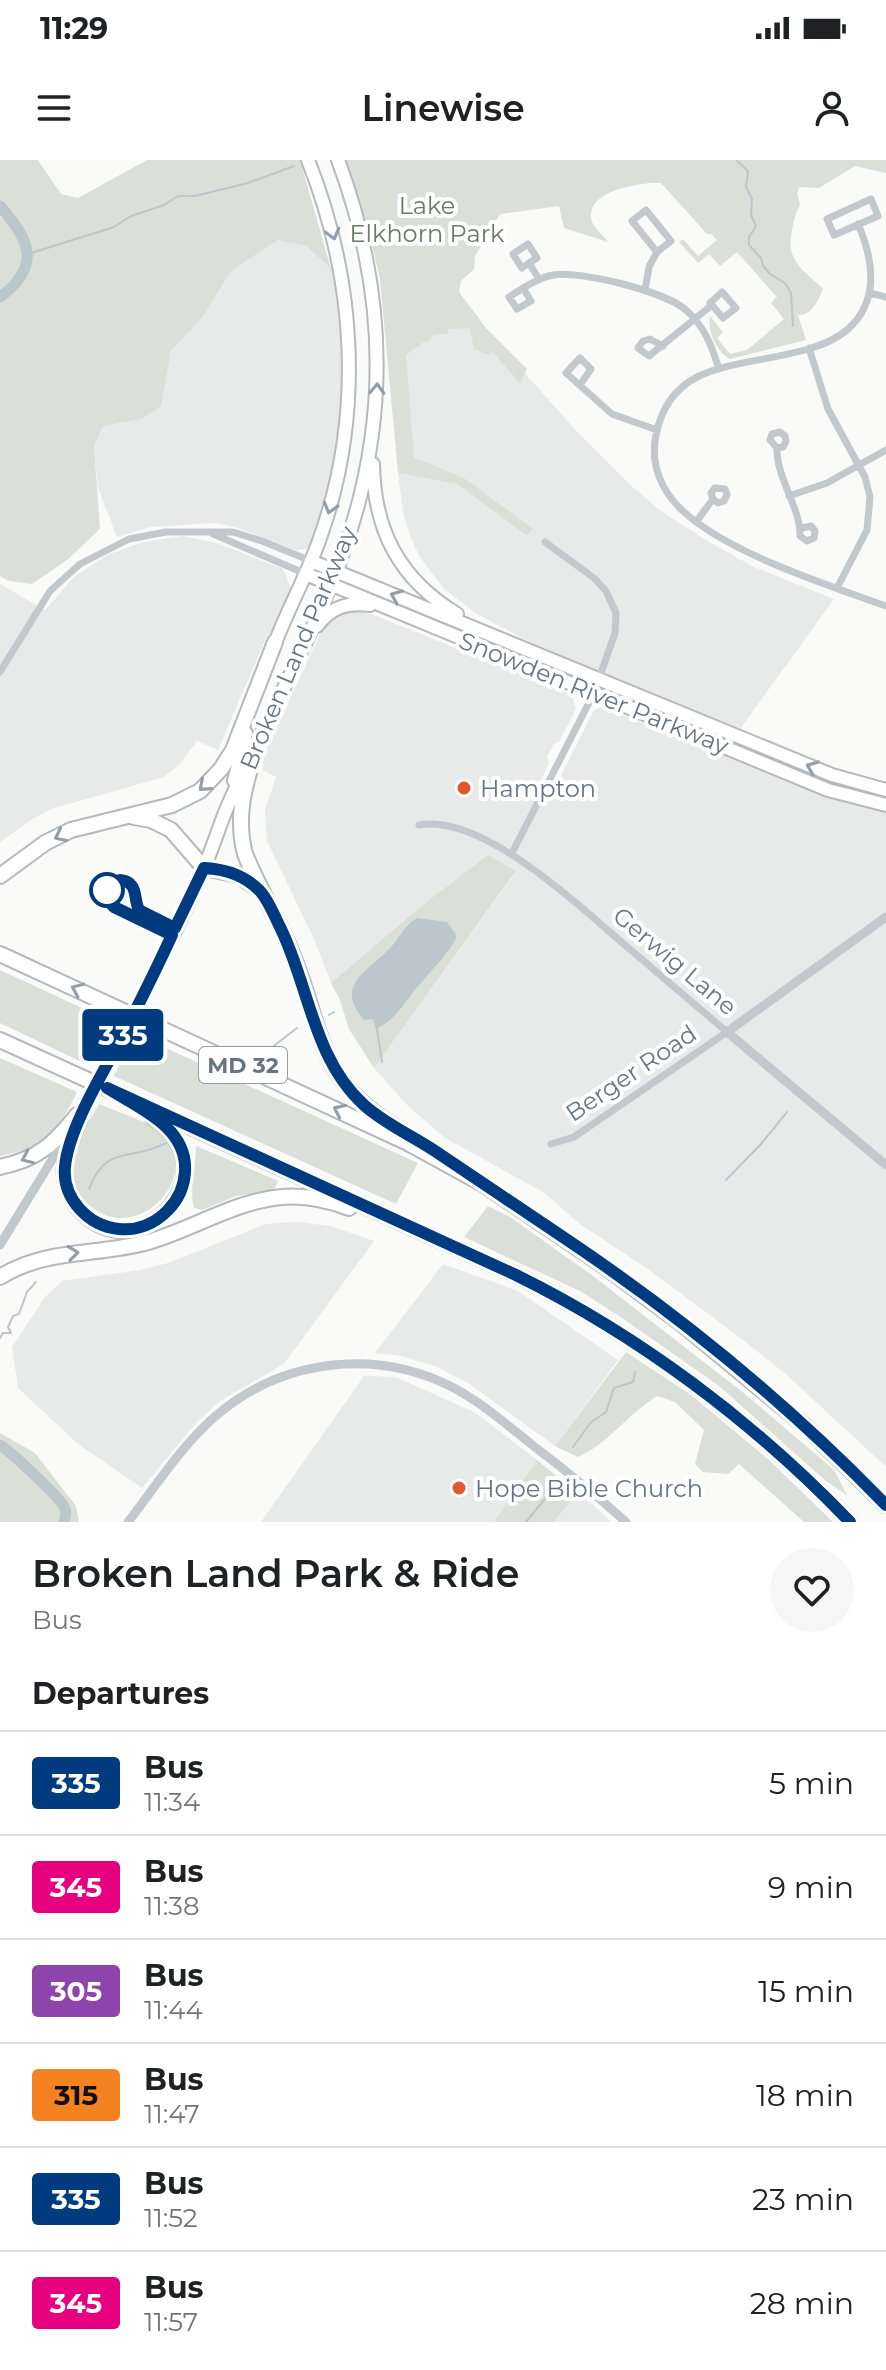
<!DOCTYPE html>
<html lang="en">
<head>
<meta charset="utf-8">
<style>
	:root { --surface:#fff; --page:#f6f6f6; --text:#202124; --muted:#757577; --line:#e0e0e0 }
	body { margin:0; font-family:Montserrat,sans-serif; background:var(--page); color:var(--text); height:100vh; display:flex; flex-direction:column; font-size:30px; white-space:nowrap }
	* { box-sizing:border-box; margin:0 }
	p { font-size:26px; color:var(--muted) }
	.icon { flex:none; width:44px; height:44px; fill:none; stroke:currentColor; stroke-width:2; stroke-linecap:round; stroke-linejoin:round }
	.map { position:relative; height:1362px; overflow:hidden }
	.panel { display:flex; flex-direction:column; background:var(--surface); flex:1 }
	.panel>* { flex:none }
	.badge { padding:0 16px; border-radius:6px; font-size:28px; line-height:52px }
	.map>.badge { position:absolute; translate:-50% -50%; box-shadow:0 0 0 4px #fff }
	h2 { padding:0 32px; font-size:30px; line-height:72px }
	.round { display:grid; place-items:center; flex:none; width:84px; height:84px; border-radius:42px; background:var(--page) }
	.head { display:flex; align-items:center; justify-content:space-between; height:136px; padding:0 32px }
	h1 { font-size:38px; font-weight:600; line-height:60px }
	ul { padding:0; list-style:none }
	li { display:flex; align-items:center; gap:24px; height:104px; padding:0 32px; border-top:2px solid var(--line) }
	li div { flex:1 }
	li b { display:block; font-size:30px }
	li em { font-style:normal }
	li .badge { min-width:88px; font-weight:700; text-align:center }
	.status { display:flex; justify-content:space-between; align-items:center; height:56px; padding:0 40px; background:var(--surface); direction:ltr }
	.status svg { height:22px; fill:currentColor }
	header { display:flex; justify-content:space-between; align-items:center; height:104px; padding:0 32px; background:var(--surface); font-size:36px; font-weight:600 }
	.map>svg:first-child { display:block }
</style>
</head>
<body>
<div class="status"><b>11:29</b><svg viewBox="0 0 49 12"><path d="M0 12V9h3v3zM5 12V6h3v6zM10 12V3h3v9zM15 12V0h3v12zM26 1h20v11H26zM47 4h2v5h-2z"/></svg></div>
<header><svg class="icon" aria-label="menu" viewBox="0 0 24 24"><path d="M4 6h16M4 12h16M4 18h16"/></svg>Linewise<svg class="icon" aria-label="person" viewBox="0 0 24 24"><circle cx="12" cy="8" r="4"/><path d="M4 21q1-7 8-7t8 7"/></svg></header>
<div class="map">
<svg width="886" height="1362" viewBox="0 0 886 1362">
	<rect width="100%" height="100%" fill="#fafaf8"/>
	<path fill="#e8e9e9" d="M278,80l28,6 30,28 7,58 1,57 -7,63 -25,91 -6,6 -10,1 -61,-23 -20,-4 -64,4 -34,10 -19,-49 -4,-43 9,-19 39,-7 18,-13 11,-55 31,-33 29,-47z
		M469,150l109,123 51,51 32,27 45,29 48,27 80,32 -94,130 -197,-80 -66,-35 -33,-25 -24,-32 -10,-21 -7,-24 -5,-39 59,11 70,52 -63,-58 -50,-21 -9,-103z
		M183,376l37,8 63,25 9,21 -18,40 -7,6 -49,114 -21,-9 -17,23 -16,13 -113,32 -17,9 -34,24v-258l45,26 29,-33 33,-22 36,-13z
		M353,451l18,3 200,80 5,15 -17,33 -5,2 -7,13 2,6 -11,23 14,8 42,-84 10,-3 116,49 2,-2 120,47 44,10v656l-99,-92 -57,-45 -85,-63 -65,-43 -37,-32 -98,-54 -36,-31 -35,-39 142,-196 -28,-17 -63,48 -94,80 -17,-44 -47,-98 -2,-31 11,-33 -13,-7v-14l61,-130 12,-11z
		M296,1062l35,4 43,15 -90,123 -64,37 -22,20 -56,67 -64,-44 -60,-56 -6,-41 33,-50 17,-16 78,-11 28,-7 98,-39z
		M443,1104l75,27 100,69 -63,86 -87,-63 -31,-16 -36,-11 -26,-3z
		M364,1216l32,1 80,36 61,47 -43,62h-233z
		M577,1333l15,11 19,18h-57z"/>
	<path fill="#dadfd7" d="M0,0h38l23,34 17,4 69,-38h153l31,109 -25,-23 -28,-6 -47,31 -29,47 -31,33 -10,55 -19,13 -39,7 -9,20 6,83 -33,31 -35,24 -23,-3 -9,-5z
		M345,0h541v13l-31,-7 -36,22 -20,-1 -2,7 3,11c-6,11 -7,19 -9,31 -4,26 15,36 32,53 -5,12 -11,26 -25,26l8,25 -76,19c-13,-7 -23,-28 -20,-43l13,16 -6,6 13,16 17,-4 37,-31 -13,-16 6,-6 -40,-45 -17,14 -11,-12 -11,9 -19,-21 4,-3 15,17 19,-16 -6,-6h-4l-46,-51c-19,-1 -79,7 -69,39 3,7 12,14 16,20l-44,-14 -5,-22 -59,8 -25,42 -1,13 -13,12 -2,11 27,36 41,41 -7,15 -27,-32 -4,3 -15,-6 -4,-21 -22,1v5l-14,1 -7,8 -2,-2 -19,14 8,102 50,21 69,51 -6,7 -70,-52 -59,-11 -18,-194 -10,-43z
		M488,695l28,16 -142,197 -25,-39 -9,-29 -9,-17 94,-80z
		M0,810l112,52 -24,43 -88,-42z
		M135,874l283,129 -22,41 -282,-128z
		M0,898l77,34c-18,38 -34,57 -77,64z
		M99,944c16,7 48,17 61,28 48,43 -26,118 -73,71 -8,-8 -16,-18 -17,-31 0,-23 19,-49 29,-68z
		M196,986l82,35 -4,9 -38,6 -34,14 -8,-2c-5,-18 2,-41 2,-62z
		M488,1046l22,11 83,59 152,118 89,76 13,25 -21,-14 -107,-95 -94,-66 -43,-28 -118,-55z
		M626,1192l65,43 78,65 64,62h-29l-65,-58 -11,10 -25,-2 -8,-8 9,-34 -29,-28 -18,-6c-31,19 -46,46 -79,61l-23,-11z
		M0,1273l35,20 41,53 3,16h-79z
		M537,1300l40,33 -23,29h-60z"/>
	<path fill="#bbc7cb" d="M417,758l30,4 8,11 1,5c-9,18 -24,31 -36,46 -14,16 -24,36 -44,45l-3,-10 -9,1c-31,-36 5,-49 27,-73 9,-10 14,-22 26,-29z"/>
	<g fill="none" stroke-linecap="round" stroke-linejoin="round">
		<path stroke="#bbc7cb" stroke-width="2" d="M736,0l12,11 -2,16 6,12 -1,16 5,11 -7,11v8l12,13 2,8 7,8 15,9 6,10 2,33
			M28,94l86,-27 17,-11 33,-11 14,-9h17l53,-13 46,-17
			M329,855l5,-3
			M377,869l5,33
			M266,892l31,-24
			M726,1020l35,-36 26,-32
			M89,1029c17,-46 43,-27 77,-46
			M0,1178l3,-5h8l-3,-6 5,-11 6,-2 8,-22 9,-10
			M573,1287l18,-25 15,-10 8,-24 19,-6 2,-10
			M526,1362l27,-33"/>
		<path stroke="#bbc7cb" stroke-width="11" d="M0,46c30,34 42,60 0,91
			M0,1285c11,7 63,55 65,64 2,5 0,8 -1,13"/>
		<g stroke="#b5babe" stroke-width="16">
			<path id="primary" d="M373,304c1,66 26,115 84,150
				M311,401l521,214 54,15
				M306,414l522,216 58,15
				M317,466c14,-19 30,-24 53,-21
				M272,491c14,-39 35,-75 48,-113 44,-124 36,-257 -12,-378
				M234,621l12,-48
				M143,836c21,-43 44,-86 62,-131 9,-20 15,-42 24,-62 35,-79 78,-155 109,-236 52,-137 51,-270 0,-407"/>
		</g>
		<g stroke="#b4b9bd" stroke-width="18">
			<path id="motorway" d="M256,589c-11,36 -21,67 -11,105 13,32 31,62 45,94 35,83 24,132 112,183
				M134,657l17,3 20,10 33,38 34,7 22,15
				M0,716l45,-33 26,-13 101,-25 28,-14 21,-22 12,-19 42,-108
				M0,794l408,189 75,41 121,82 78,58 122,101 82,80
				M0,880l516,235c124,61 238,147 334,247
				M87,942c-8,20 -20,42 -22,64 -2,16 5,33 16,45 60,62 155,-42 70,-95
				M0,1007c38,-8 54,-23 77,-52
				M0,1117c46,-29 98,-21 148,-35 45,-13 87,-41 134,-45 23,-2 46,3 67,11"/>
		</g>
		<path stroke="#c3c8cc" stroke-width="7" d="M871,39l7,17 -44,19 -7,-16z
			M858,64c16,37 22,77 -11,106 -35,30 -108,26 -150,47 -23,12 -36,33 -41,58 -6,29 5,56 27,76 45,42 144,74 203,95
			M529,103l8,-5 -9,-14 -15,10 9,14 7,-5 10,16
			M523,128l8,13 -14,8 -8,-12c13,-8 28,-19 44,-22 26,-5 115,17 134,36 18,16 25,36 32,58
			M645,130l4,-23 8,-15 -25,-31 14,-11 25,31 -14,11
			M870,133l16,4
			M663,186l-13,-7 -7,2 -5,7 11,8 63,-51 -2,-2 12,-11 14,16 -13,10 -11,-13
			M809,188l19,61 37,68 5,20 -3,33 -30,58
			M580,225l11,-16 -11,-11 -14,15 46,41 45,16
			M777,288l-7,-8 2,-6 8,-2 5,4 1,5 -3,6 -6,1c-1,30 24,60 23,88l7,5 7,-3 1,-7 -4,-5 -9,2
			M789,336l38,-13 59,-33
			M696,362l17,-23 5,4 6,-2 3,-6 -2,-6 -10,-1 -4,5 2,6
			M213,374l93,40
			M0,512l50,-81 30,-27 49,-25 37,-7h67l29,9 49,20
			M419,665c63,-12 160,81 206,120 34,29 68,58 102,87l-153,105 -23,7
			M511,695l83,-162 21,-60 1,-20 -10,-22 -12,-13 -49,-36"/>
		<path stroke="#c3c8cc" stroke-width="9" d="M886,757l-159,115 159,133
			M0,1085l69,-113
			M128,1362c28,-36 55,-79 90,-108 66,-55 157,-66 234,-27 29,15 54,37 79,57 33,25 65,51 95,78"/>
		<use href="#primary" stroke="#fff" stroke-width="12"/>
		<use href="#motorway" stroke="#fff" stroke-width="14"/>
		<g stroke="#b5babe" stroke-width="16" stroke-linecap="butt">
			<path id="primary-bridge" d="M87,942l56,-106"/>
		</g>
		<use href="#primary-bridge" stroke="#fff" stroke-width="12"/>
	</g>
	<defs><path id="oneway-chevron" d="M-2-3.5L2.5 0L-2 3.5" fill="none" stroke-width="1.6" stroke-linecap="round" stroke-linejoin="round" transform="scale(2)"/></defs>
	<g stroke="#939fa8">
		<use href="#oneway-chevron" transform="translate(333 74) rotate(75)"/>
		<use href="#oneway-chevron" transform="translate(377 229) rotate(-88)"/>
		<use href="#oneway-chevron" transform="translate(330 348) rotate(106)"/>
		<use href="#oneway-chevron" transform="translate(396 436) rotate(-157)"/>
		<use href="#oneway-chevron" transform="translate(812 607) rotate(-158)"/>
		<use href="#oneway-chevron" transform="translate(204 626) rotate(139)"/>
		<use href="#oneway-chevron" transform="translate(60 676) rotate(154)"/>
		<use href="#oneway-chevron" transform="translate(77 829) rotate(-156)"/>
		<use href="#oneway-chevron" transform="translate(339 950) rotate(-155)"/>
		<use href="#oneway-chevron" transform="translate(27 998) rotate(156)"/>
		<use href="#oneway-chevron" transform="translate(73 1093) rotate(-7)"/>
	</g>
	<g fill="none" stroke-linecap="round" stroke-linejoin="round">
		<g stroke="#fff" stroke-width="18">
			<path id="line" d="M850,1362c-96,-100 -210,-186 -334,-247l-409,-187c32,20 81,39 78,84 -1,15 -7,28 -17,38 -13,14 -31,21 -49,19 -31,-3 -57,-31 -54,-62 3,-35 33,-86 50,-117 20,-38 39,-76 57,-115l-58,-28 -7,-8 2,-14 11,-5c19,2 13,18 19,30l36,18 29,-60c21,1 40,7 55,22 9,9 15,25 21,37 29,58 33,132 84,178 21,19 47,30 71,46 42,28 83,56 125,84 117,78 228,169 326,270"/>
		</g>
		<use href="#line" stroke="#003b80" stroke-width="12"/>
	</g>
	<g fill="#e4572e" stroke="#fff" stroke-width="3">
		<circle cx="464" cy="628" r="8"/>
		<circle cx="459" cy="1328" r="8"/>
	</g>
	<circle fill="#fff" stroke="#003b80" stroke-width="4" cx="107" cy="730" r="16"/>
	<g text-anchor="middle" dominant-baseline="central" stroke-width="8" stroke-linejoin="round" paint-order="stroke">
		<rect fill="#fff" stroke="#939fa8" stroke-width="2" x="199" y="887" width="88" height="36" rx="6"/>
		<g font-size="22" font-weight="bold" fill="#657683">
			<text x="243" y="905">MD 32</text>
		</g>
		<g font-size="24" fill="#687a64" stroke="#fff">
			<text x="427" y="45">Lake<tspan x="427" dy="28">Elkhorn Park</tspan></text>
		</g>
		<g font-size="24" fill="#657683" stroke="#fff">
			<text transform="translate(298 488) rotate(-67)">Broken Land Parkway</text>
			<text transform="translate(594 533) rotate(22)">Snowden River Parkway</text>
			<text transform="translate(675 801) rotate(40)">Gerwig Lane</text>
			<text transform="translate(631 913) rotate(-34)">Berger Road</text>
		</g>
		<g font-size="24" fill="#657683" stroke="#fff" text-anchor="start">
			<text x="480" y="628">Hampton</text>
			<text x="475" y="1328">Hope Bible Church</text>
		</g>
	</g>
</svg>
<b class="badge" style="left:123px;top:875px;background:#003b80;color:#fff">335</b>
</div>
<section class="panel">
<div class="head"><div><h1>Broken Land Park &amp; Ride</h1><p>Bus</p></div><a class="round"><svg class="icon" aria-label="heart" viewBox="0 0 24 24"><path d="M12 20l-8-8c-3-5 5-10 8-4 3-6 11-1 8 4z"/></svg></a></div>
<h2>Departures</h2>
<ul>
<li><span class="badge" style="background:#003b80;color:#fff">335</span><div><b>Bus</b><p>11:34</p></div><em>5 min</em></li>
<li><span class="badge" style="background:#e6007e;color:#fff">345</span><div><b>Bus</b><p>11:38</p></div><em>9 min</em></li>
<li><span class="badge" style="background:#8e44ad;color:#fff">305</span><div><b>Bus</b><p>11:44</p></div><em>15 min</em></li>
<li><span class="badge" style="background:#f58220;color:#111">315</span><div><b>Bus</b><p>11:47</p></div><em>18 min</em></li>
<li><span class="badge" style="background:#003b80;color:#fff">335</span><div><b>Bus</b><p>11:52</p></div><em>23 min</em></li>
<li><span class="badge" style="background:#e6007e;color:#fff">345</span><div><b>Bus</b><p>11:57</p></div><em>28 min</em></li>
</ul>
</section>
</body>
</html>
